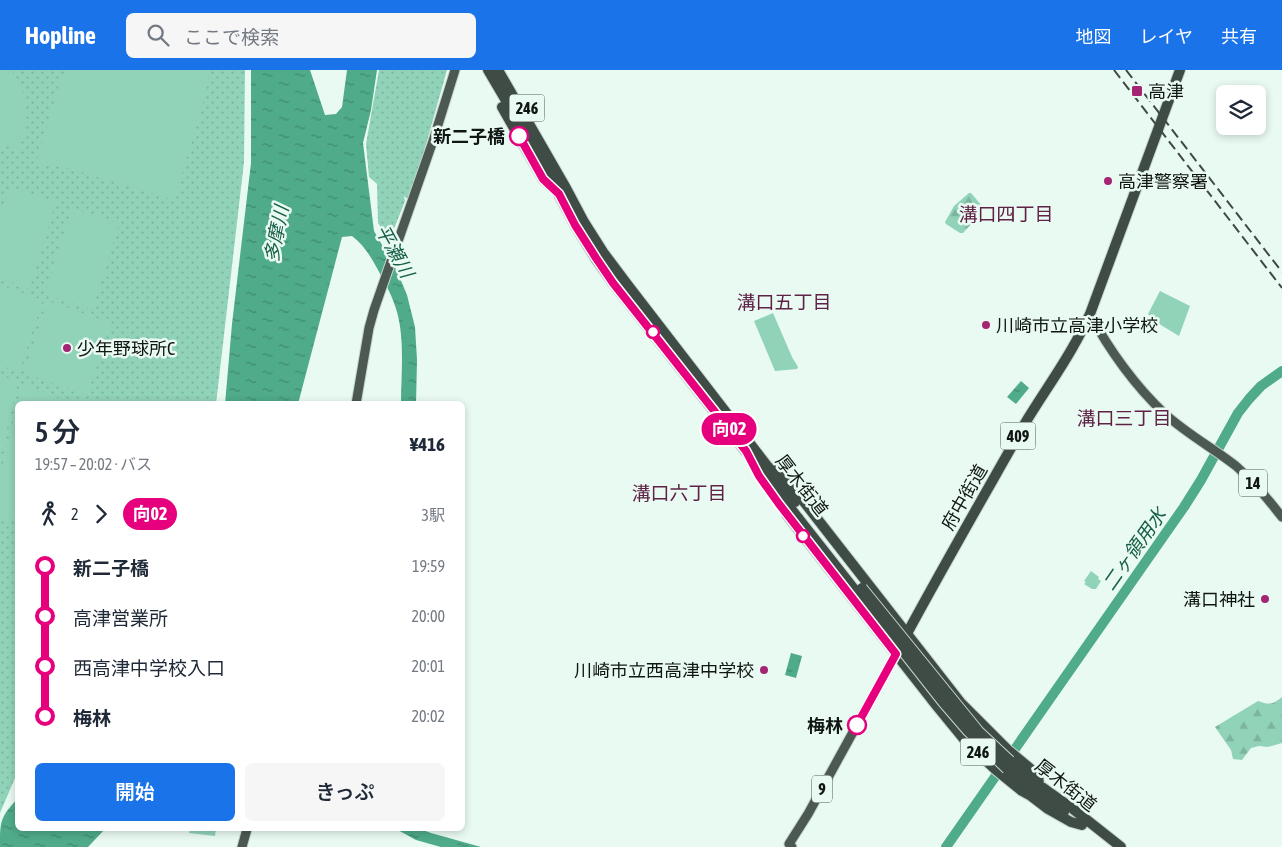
<!DOCTYPE html>
<html lang="ja">
<head>
<meta charset="utf-8">
<style>
	:root { --surface:#fff; --page:#f6f6f7; --text:#1f2937; --muted:#747a83; --accent:#1a73e8 }
	body { margin:0; font-family:"Asap Condensed","Noto Sans JP",sans-serif; background:var(--page); color:var(--text); height:100vh; display:flex; flex-direction:column; font-size:19px; white-space:nowrap }
	* { box-sizing:border-box; margin:0 }
	p { font-size:16px; color:var(--muted) }
	.icon { flex:none; width:28px; height:28px; fill:none; stroke:currentColor; stroke-width:2; stroke-linecap:round; stroke-linejoin:round }
	.map { position:relative; flex:1; overflow:hidden }
	.panel { position:absolute; left:15px; top:331px; width:450px; height:430px; display:flex; flex-direction:column; background:var(--surface); border-radius:8px; box-shadow:0 2px 8px #0003 }
	.panel>* { flex:none }
	.badge { padding:0 10px; border-radius:16px; font-size:18px; line-height:32px }
	.fabs { position:absolute; left:1216px; top:15px; display:grid; gap:10px }
	.fabs a { display:grid; place-items:center; width:50px; height:50px; border-radius:8px; background:var(--surface); box-shadow:0 2px 8px #0003; font-size:25px }
	.map>.badge { position:absolute; translate:-50% -50%; box-shadow:0 0 0 2px #fff }
	.legs { display:flex; align-items:center; gap:8px; height:55px; padding:0 20px; font-size:16px }
	.legs p { margin-inline-start:auto }
	.head { display:flex; align-items:center; justify-content:space-between; height:85px; padding:0 20px }
	h1 { font-size:28px; font-weight:600; line-height:38px }
	.primary-button { display:flex; gap:10px; margin-top:auto; padding:10px 20px }
	.primary-button a { flex:1; height:58px; border-radius:8px; background:var(--accent); color:#fff; font-size:20px; font-weight:600; line-height:58px; text-align:center }
	.primary-button a+a { background:var(--page); color:var(--text) }
	ul { padding:0 20px; list-style:none }
	li { display:flex; align-items:center; gap:18px; height:50px; font-size:19px }
	li i { display:grid; place-items:center; width:8px; height:100%; margin:0 6px; background:currentColor }
	li i::after { content:''; width:12px; height:12px; margin:-6px; border:4px solid; border-radius:50%; background:var(--surface) }
	li p { margin-inline-start:auto }
	li:first-child i { background:linear-gradient(#0000 50%,currentColor 0) }
	li:last-child i { background:linear-gradient(currentColor 50%,#0000 0) }
	header { display:flex; align-items:center; gap:30px; box-sizing:border-box; height:70px; padding:0 25px; background:var(--accent); color:#fff }
	header strong { font-size:24px }
	nav { display:flex; gap:28px; margin-inline-start:auto; font-size:18px }
	.search { width:350px; height:45px; background:var(--page); display:flex; align-items:center; gap:12px; box-sizing:border-box; padding:0 18px; border-radius:8px; color:var(--muted); font-size:19px }
	.map>svg:first-child { display:block }
</style>
</head>
<body>
<header>
<strong>Hopline</strong>
<div class="search"><svg class="icon" aria-label="search" viewBox="0 0 24 24"><circle cx="10" cy="10" r="6"/><path d="M15 15l6 6"/></svg>ここで検索</div>
<nav><a>地図</a><a>レイヤ</a><a>共有</a></nav>
</header>
<div class="map">
<svg width="1282" height="777" viewBox="0 0 1282 777">
	<defs>
		<pattern id="grass-dots" width="8" height="8" patternUnits="userSpaceOnUse" patternTransform="scale(1.25)"><rect width="8" height="8" fill="#91d3b8"/><path d="M2 2h.1M6 6h.1" fill="none" stroke="#7cb49d" stroke-width="1.8" stroke-linecap="round"/></pattern>
		<pattern id="forest-firs" width="22" height="20" patternUnits="userSpaceOnUse" patternTransform="scale(1.25)"><rect width="22" height="20" fill="#91d3b8"/><path d="M5 1l3.5 6h-7zM16 11l3.5 6h-7z" fill="#7cb49d"/></pattern>
		<pattern id="water-ripples" width="26" height="14" patternUnits="userSpaceOnUse" patternTransform="scale(1.25)"><rect width="26" height="14" fill="#4fab8a"/><path d="M2 4q2-2 4 0t4 0M15 11q2-2 4 0t4 0" fill="none" stroke="#408a70"/></pattern>
	</defs>
	<rect width="100%" height="100%" fill="#e9faf2"/>
	<path fill="url(#grass-dots)" d="M0,0h245l-1,92 -28,242h-198v367l-18,42z
		M379,0h68l-37,131 -6,-5 1,5 -13,33 -4,5 -10,-16 -1,-39 -8,-7 -3,-33z"/>
	<path fill="url(#forest-firs)" d="M969,123h2l11,13v6l-19,21h-3l-14,-9 -1,-2 9,-16z
		M1282,627v46l-14,4 -9,-1 -8,2 -9,12 -9,-1 -2,-9 -16,-23 43,-26c11,4 14,4 24,-4z"/>
	<path fill="#91d3b8" d="M0,0h11c19,23 18,53 8,80l-19,-6z
		M67,0h143l-6,29 -29,101 -121,-36h-9l-14,4 -1,-2 5,-4 3,-6 23,-77z
		M10,117l46,15 -27,87 -29,-10v-61z
		M72,138l47,16 -27,86 -47,-16z
		M0,215l43,15 -24,72 -19,-7z
		M1160,221l30,15 -11,30 -23,-14 -8,-8z
		M48,231l63,22 -24,72 -63,-22z
		M773,243l19,44 6,10 -1,2 -22,2 -21,-50z
		M0,305l18,7 -18,77z
		M22,314l52,20h-56l-1,112 -10,3h-7v-43z
		M1091,501l8,6 -1,2 3,2 -5,8h-4l-8,-5 2,-2 -2,-1z
		M190,759h26l-1,7 -26,-3z"/>
	<path fill="url(#water-ripples)" d="M251,0h59l15,45 11,-1 6,-7 5,-37h30l-6,40 -8,33 11,88 23,40 10,24 8,32 2,33 -1,44h-15c0,-30 4,-63 -4,-92 -4,-15 -12,-29 -19,-42 -7,-13 -14,-25 -26,-34l-10,1 -44,167h-73l7,-80 19,-161z
		M1021,311l8,7 -13,16 -9,-7z
		M791,583l11,3 -6,22 -11,-3z
		M17,729l1,30h87l-17,18h-88c0,-26 0,-29 17,-48z
		M396,759h24l11,4 50,14h-40l-25,-7z"/>
	<g fill="none" stroke-linecap="round" stroke-linejoin="round">
		<path stroke="#4fab8a" stroke-width="10" d="M1015,679l25,-36 144,-206 17,-27 37,-67 11,-14 12,-13 21,-15
			M946,777l51,-73"/>
		<g stroke="#c6d6ce" stroke-width="11">
			<path id="primary" d="M1090,244c19,36 46,73 75,100 22,20 48,34 71,52 17,15 32,33 46,51
				M356,334l13,-76 5,-18 59,-169 22,-71
				M242,777l5,-18
				M792,777l-3,-3 19,-30 88,-160"/>
		</g>
		<g stroke="#c6d6ce" stroke-width="12">
			<path id="trunk" d="M488,0l46,78 41,77 21,34 17,24 186,236
				M498,0l68,118 18,34 19,30 24,32 168,218
				M502,37l41,72 10,9
				M776,396l185,237 47,47 30,25 1,10
				M787,445l149,190 32,39 27,25 27,22 9,5 17,13 23,13 11,3
				M896,584c41,-77 85,-153 128,-229 16,-27 35,-53 50,-80 6,-10 11,-21 16,-31l90,-244
				M1010,691l15,14 48,34 48,38
				M1007,699l57,43"/>
		</g>
		<use href="#primary" stroke="#4c5852" stroke-width="9"/>
		<use href="#trunk" stroke="#3f4c46" stroke-width="10"/>
		<path stroke="#404844" stroke-width="2" stroke-dasharray="10 5" stroke-linecap="butt" d="M1114,0l168,218
			M1126,0l156,202"/>
		<g stroke="#c6d6ce" stroke-width="12" stroke-linecap="butt">
			<path id="trunk-bridge" d="M799,449l144,183 25,29 39,38
				M862,518l117,144 31,29"/>
		</g>
		<use href="#trunk-bridge" stroke="#3f4c46" stroke-width="10"/>
	</g>
	<g fill="none" stroke-linecap="round" stroke-linejoin="round">
		<g stroke="#fff" stroke-width="11">
			<path id="line-1" d="M519,66l24,43 16,15 16,31 21,33 17,25 133,168 13,25 20,28 117,150 -39,71"/>
		</g>
		<use href="#line-1" stroke="#e6007e" stroke-width="8"/>
	</g>
	<g fill="#a52575" stroke="#e9faf2" stroke-width="2">
		<rect x="1131" y="15" width="12" height="12" rx="2.5"/>
		<circle cx="1108" cy="111" r="5"/>
		<circle cx="986" cy="255" r="5"/>
		<circle cx="67" cy="278" r="5"/>
		<circle cx="1265" cy="529" r="5"/>
		<circle cx="764" cy="600" r="5"/>
	</g>
	<g fill="#fff" stroke="#e6007e" stroke-width="2.5">
		<circle cx="519" cy="66" r="9"/>
		<circle cx="653" cy="262" r="6"/>
		<circle cx="803" cy="466" r="6"/>
		<circle cx="857" cy="655" r="9"/>
	</g>
	<g text-anchor="middle" dominant-baseline="central" stroke-width="5" stroke-linejoin="round" paint-order="stroke">
		<g fill="#e9faf2" stroke="#515a56" stroke-width="1">
			<rect x="509.5" y="24.5" width="35" height="27" rx="4"/>
			<rect x="1000.5" y="352.5" width="35" height="27" rx="4"/>
			<rect x="1239" y="399.5" width="28" height="27" rx="4"/>
			<rect x="960.5" y="668.5" width="35" height="27" rx="4"/>
			<rect x="812" y="705.5" width="20" height="27" rx="4"/>
		</g>
		<g font-size="16" font-weight="bold" fill="#101613">
			<text x="527" y="38">246</text>
			<text x="1018" y="366">409</text>
			<text x="1253" y="413">14</text>
			<text x="978" y="682">246</text>
			<text x="822" y="719">9</text>
		</g>
		<g font-size="18" fill="#101613" stroke="#e9faf2" text-anchor="start">
			<text x="1148" y="21">高津</text>
			<text x="1118" y="111">高津警察署</text>
			<text x="996" y="255">川崎市立高津小学校</text>
			<text x="77" y="278">少年野球所C</text>
			<text x="1255" y="529" text-anchor="end">溝口神社</text>
			<text x="754" y="600" text-anchor="end">川崎市立西高津中学校</text>
		</g>
		<g font-size="18" font-weight="bold" fill="#101613" stroke="#e9faf2" text-anchor="end">
			<text x="505" y="66">新二子橋</text>
			<text x="843" y="655">梅林</text>
		</g>
		<g font-size="18" fill="#101613" stroke="#e9faf2">
			<text transform="translate(802 415) rotate(52)">厚木街道</text>
			<text transform="translate(964 427) rotate(-60)">府中街道</text>
			<text transform="translate(1066 715) rotate(38)">厚木街道</text>
		</g>
		<g font-size="19" fill="#5f2145" stroke="#e9faf2">
			<text x="1006" y="144">溝口四丁目</text>
			<text x="784" y="232">溝口五丁目</text>
			<text x="1124" y="348">溝口三丁目</text>
			<text x="679" y="423">溝口六丁目</text>
		</g>
		<g font-size="19" font-style="italic" fill="#175f48" stroke="#e9faf2">
			<text transform="translate(276 164) rotate(-79)">多摩川</text>
			<text transform="translate(395 181) rotate(61)">平瀬川</text>
			<text transform="translate(1134 479) rotate(-55)">二ヶ領用水</text>
		</g>
	</g>
</svg>
<div class="fabs">
<a><svg class="icon" aria-label="layers" viewBox="0 0 24 24"><path d="M12 4l9 5-9 5-9-5zM3 14l9 5 9-5"/></svg></a>
</div>
<b class="badge" style="left:729px;top:359px;background:#e6007e;color:#fff">向02</b>
<section class="panel">
<div class="head"><div><h1>5 分</h1><p>19:57 – 20:02 · バス</p></div><b>¥416</b></div>
<div class="legs"><svg class="icon" aria-label="walk" viewBox="0 0 24 24"><circle cx="13" cy="4" r="2"/><path d="M13 8l-2 6 4 7M11 14l-3 7M7 12l3-4h3l4 4"/></svg>2<svg class="icon" aria-label="forward" viewBox="0 0 24 24"><path d="M9 5l7 7-7 7"/></svg><b class="badge" style="background:#e6007e;color:#fff">向02</b><p>3駅</p></div>
<ul>
<li><i style="color:#e6007e"></i><b>新二子橋</b><p>19:59</p></li>
<li><i style="color:#e6007e"></i><span>高津営業所</span><p>20:00</p></li>
<li><i style="color:#e6007e"></i><span>西高津中学校入口</span><p>20:01</p></li>
<li><i style="color:#e6007e"></i><b>梅林</b><p>20:02</p></li>
</ul>
<div class="primary-button"><a>開始</a><a>きっぷ</a></div>
</section>
</div>
</body>
</html>
